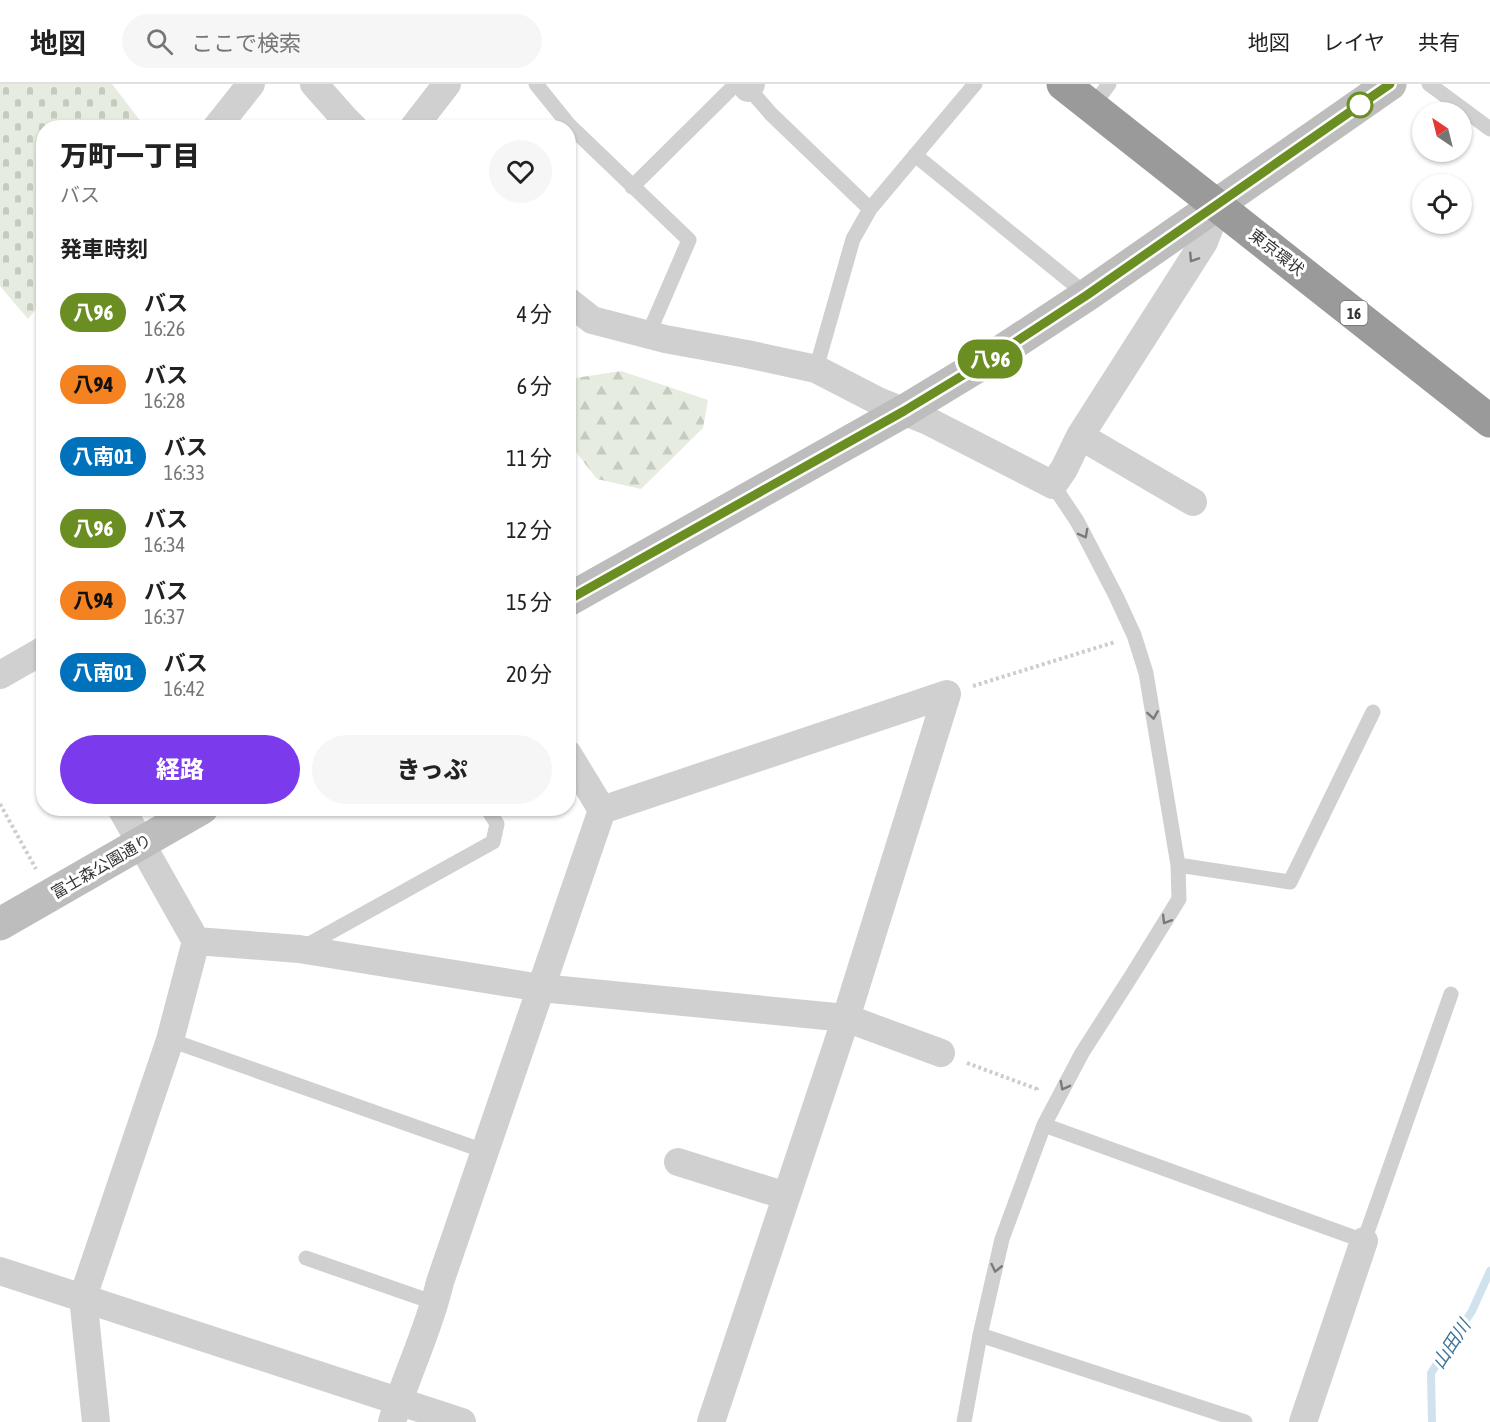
<!DOCTYPE html>
<html lang="ja">
<head>
<meta charset="utf-8">
<style>
	:root { --surface:#fff; --page:#f6f6f6; --text:#222; --muted:#767676; --line:#e0e0e0; --accent:#7c3aed }
	body { margin:0; font-family:"Asap Condensed","Noto Sans JP",sans-serif; background:var(--page); color:var(--text); height:100vh; display:flex; flex-direction:column; font-size:22px; white-space:nowrap }
	* { box-sizing:border-box; margin:0 }
	p { font-size:20px; color:var(--muted) }
	.icon { flex:none; width:33px; height:33px; fill:none; stroke:currentColor; stroke-width:2; stroke-linecap:round; stroke-linejoin:round }
	.map { position:relative; flex:1; overflow:hidden }
	.details { position:absolute; left:36px; top:36px; width:540px; height:696px; display:flex; flex-direction:column; background:var(--surface); border-radius:24px; box-shadow:0 2px 4px #0004 }
	.details>* { flex:none }
	.badge { padding:0 12px; border-radius:20px; font-size:21px; line-height:39px }
	.needle { width:39px; rotate:325deg }
	.controls { position:absolute; left:1412px; top:18px; display:grid; gap:12px }
	.controls a { display:grid; place-items:center; width:60px; height:60px; border-radius:50%; background:var(--surface); box-shadow:0 2px 4px #0004; font-size:30px }
	.map>.badge { position:absolute; translate:-50% -50%; box-shadow:0 0 0 3px #fff }
	h2 { padding:0 24px; font-size:22px; line-height:54px }
	.round { display:grid; place-items:center; flex:none; width:63px; height:63px; border-radius:32px; background:var(--page) }
	.headline { display:flex; align-items:center; justify-content:space-between; height:102px; padding:0 24px }
	h1 { font-size:28px; font-weight:800; line-height:45px }
	.primary-button { display:flex; gap:12px; margin-top:auto; padding:12px 24px }
	.primary-button a { flex:1; height:69px; border-radius:36px; background:var(--accent); color:#fff; font-size:24px; font-weight:800; line-height:69px; text-align:center }
	.primary-button a+a { background:var(--page); color:var(--text) }
	ul { padding:0; list-style:none }
	li { display:flex; align-items:center; gap:18px; height:72px; padding:0 24px }
	li div { flex:1 }
	li b { display:block; font-size:22px }
	li em { font-style:normal }
	li .badge { min-width:66px; font-weight:700; text-align:center }
	header { display:flex; align-items:center; gap:36px; box-sizing:border-box; height:84px; padding:0 30px; background:var(--surface); border-bottom:2px solid var(--line) }
	header strong { font-size:28px }
	nav { display:flex; gap:33px; margin-inline-start:auto; font-size:21px }
	.search { width:420px; height:54px; background:var(--page); display:flex; align-items:center; gap:15px; box-sizing:border-box; padding:0 21px; border-radius:33px; color:var(--muted); font-size:22px }
	.map>svg:first-child { display:block }
</style>
</head>
<body>
<header>
<strong>地図</strong>
<div class="search"><svg class="icon" aria-label="search" viewBox="0 0 24 24"><circle cx="10" cy="10" r="6"/><path d="M15 15l6 6"/></svg>ここで検索</div>
<nav><a>地図</a><a>レイヤ</a><a>共有</a></nav>
</header>
<div class="map">
<svg width="1490" height="1338" viewBox="0 0 1490 1338">
	<defs>
		<pattern id="forest-firs" width="22" height="20" patternUnits="userSpaceOnUse" patternTransform="scale(1.5)"><rect width="22" height="20" fill="#e6ecdf"/><path d="M5 1l3.5 6h-7zM16 11l3.5 6h-7z" fill="#c6cbc0"/></pattern>
		<pattern id="cemetery-stones" width="16" height="16" patternUnits="userSpaceOnUse" patternTransform="scale(1.5)"><rect width="16" height="16" fill="#e6ecdf"/><path d="M2 7V4a2 2 0 0 1 4 0v3zM10 15v-3a2 2 0 0 1 4 0v3z" fill="#c6cbc0"/></pattern>
	</defs>
	<rect width="100%" height="100%" fill="#fff"/>
	<path fill="url(#forest-firs)" d="M621,287l87,29 -5,28 -62,61 -44,-10 -28,-36v-64z"/>
	<path fill="url(#cemetery-stones)" d="M0,0h112l33,43 -101,1 -1,172 -15,19 -28,-33z"/>
	<g fill="none" stroke-linecap="round" stroke-linejoin="round">
		<path stroke="#cfe2ee" stroke-width="8" d="M1432,1338l-1,-49 41,-62 18,-40"/>
		<path stroke="#cdcdcd" stroke-width="4" stroke-dasharray="3 3" stroke-linecap="butt" d="M973,602l142,-44
			M0,720l36,65
			M967,979l70,26 -1,2"/>
		<path stroke="#d0d0d0" stroke-width="15" d="M536,0l33,41 120,115 -41,95
			M745,0l26,30 99,95
			M1429,0l61,45
			M1092,23l17,-23
			M915,71l172,140
			M632,103l104,-103
			M816,285l37,-130 17,-30 105,-125
			M1178,781l112,17 83,-170
			M302,864l191,-106 4,-18 -10,-16
			M170,956l314,111
			M1044,1041l320,116 87,-247
			M306,1174l129,45
			M980,1251l265,87
			M964,1338l16,-87 22,-96 42,-114 38,-72 50,-78 47,-76 -1,-34 -32,-192 -12,-38 -18,-39 -39,-75 -24,-36"/>
		<path stroke="#d0d0d0" stroke-width="28" d="M314,0l32,36 8,8
			M748,4l3,-4
			M216,44l35,-44
			M413,44l34,-44
			M568,217l24,19 73,19 82,15 69,15 62,32 50,20 125,64 11,-16 16,-33 124,-194 14,-37
			M1080,352l113,66
			M0,591l44,-25
			M568,670l34,56
			M602,726l345,-116 -101,324 -135,404
			M196,857l103,8 242,39 305,30 95,35
			M678,1078l108,34
			M0,1187l462,151
			M96,1338l-13,-125 87,-257 26,-99 -75,-133
			M392,1338c14,-47 37,-92 48,-140l162,-472
			M1303,1338l61,-181"/>
		<path stroke="#bdbdbd" stroke-width="33" d="M568,516l336,-189 84,-51 99,-65 303,-211
			M0,840l202,-116"/>
		<path stroke="#9a9a9a" stroke-width="33" d="M1063,0l427,337"/>
	</g>
	<defs><path id="oneway-chevron" d="M-2-3.5L2.5 0L-2 3.5" fill="none" stroke-width="1.6" stroke-linecap="round" stroke-linejoin="round" transform="scale(1.5)"/></defs>
	<g stroke="#7a7a7a">
		<use href="#oneway-chevron" transform="translate(1193 174) rotate(123)"/>
		<use href="#oneway-chevron" transform="translate(1084 450) rotate(62)"/>
		<use href="#oneway-chevron" transform="translate(1153 631) rotate(81)"/>
		<use href="#oneway-chevron" transform="translate(1166 836) rotate(121)"/>
		<use href="#oneway-chevron" transform="translate(1064 1002) rotate(118)"/>
		<use href="#oneway-chevron" transform="translate(996 1184) rotate(103)"/>
	</g>
	<g fill="none" stroke-linecap="round" stroke-linejoin="round">
		<g stroke="#fff" stroke-width="14">
			<path id="line" d="M568,516l336,-189 84,-51 99,-65 303,-211"/>
		</g>
		<use href="#line" stroke="#6b8e23" stroke-width="9"/>
	</g>
	<circle fill="#fff" stroke="#6b8e23" stroke-width="3" cx="1360" cy="21" r="12"/>
	<g text-anchor="middle" dominant-baseline="central" stroke-width="6" stroke-linejoin="round" paint-order="stroke">
		<rect fill="#fff" stroke="#707070" stroke-width="1.5" x="1340.5" y="217" width="27" height="24" rx="4.5"/>
		<g font-size="15" font-weight="bold" fill="#333">
			<text x="1354" y="229">16</text>
		</g>
		<g font-size="16" fill="#333" stroke="#fff">
			<text transform="translate(1277 168) rotate(38)">東京環状</text>
			<text transform="translate(101 782) rotate(-30)">富士森公園通り</text>
		</g>
		<g font-size="18" font-style="italic" fill="#3f7597" stroke="#fff">
			<text transform="translate(1451 1260) rotate(-57)">山田川</text>
		</g>
	</g>
</svg>
<div class="controls">
<a><svg class="needle" viewBox="-14 -14 28 28"><path d="M0-13l5 13h-10z" fill="#e53935"/><path d="M0 13l5-13h-10z" fill="#767676"/></svg></a>
<a><svg class="icon" aria-label="locate" viewBox="0 0 24 24"><circle cx="12" cy="12" r="6"/><path d="M12 2v4M12 18v4M2 12h4M18 12h4"/></svg></a>
</div>
<b class="badge" style="left:990px;top:275px;background:#6b8e23;color:#fff">八96</b>
<section class="details">
<div class="headline"><div><h1>万町一丁目</h1><p>バス</p></div><a class="round"><svg class="icon" aria-label="heart" viewBox="0 0 24 24"><path d="M12 20l-8-8c-3-5 5-10 8-4 3-6 11-1 8 4z"/></svg></a></div>
<h2>発車時刻</h2>
<ul>
<li><span class="badge" style="background:#6b8e23;color:#fff">八96</span><div><b>バス</b><p>16:26</p></div><em>4 分</em></li>
<li><span class="badge" style="background:#f58220;color:#111">八94</span><div><b>バス</b><p>16:28</p></div><em>6 分</em></li>
<li><span class="badge" style="background:#0072bc;color:#fff">八南01</span><div><b>バス</b><p>16:33</p></div><em>11 分</em></li>
<li><span class="badge" style="background:#6b8e23;color:#fff">八96</span><div><b>バス</b><p>16:34</p></div><em>12 分</em></li>
<li><span class="badge" style="background:#f58220;color:#111">八94</span><div><b>バス</b><p>16:37</p></div><em>15 分</em></li>
<li><span class="badge" style="background:#0072bc;color:#fff">八南01</span><div><b>バス</b><p>16:42</p></div><em>20 分</em></li>
</ul>
<div class="primary-button"><a>経路</a><a>きっぷ</a></div>
</section>
</div>
</body>
</html>
